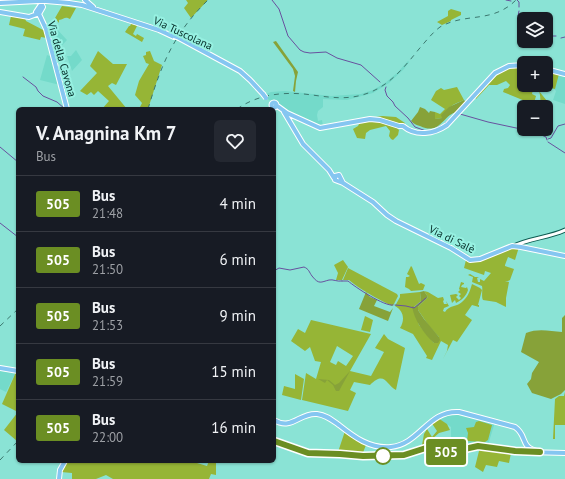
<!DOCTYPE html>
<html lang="it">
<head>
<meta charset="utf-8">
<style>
	:root { --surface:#171b24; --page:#242831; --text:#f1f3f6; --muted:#9ea1a6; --line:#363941 }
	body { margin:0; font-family:"PT Sans",sans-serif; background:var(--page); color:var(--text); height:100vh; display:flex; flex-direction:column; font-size:15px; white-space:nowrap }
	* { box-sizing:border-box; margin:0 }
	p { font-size:13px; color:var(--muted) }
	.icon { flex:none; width:22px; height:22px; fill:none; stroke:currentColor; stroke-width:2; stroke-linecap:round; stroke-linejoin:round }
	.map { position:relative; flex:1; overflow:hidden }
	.side { position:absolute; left:16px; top:107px; width:260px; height:356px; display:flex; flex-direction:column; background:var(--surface); border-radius:6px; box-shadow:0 1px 3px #0004 }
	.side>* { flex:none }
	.badge { padding:0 8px; border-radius:3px; font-size:14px; line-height:26px }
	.tools { position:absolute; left:517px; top:12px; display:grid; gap:8px }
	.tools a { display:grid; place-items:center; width:36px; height:36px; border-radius:6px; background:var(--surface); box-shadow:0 1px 3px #0004; font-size:20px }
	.map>.badge { position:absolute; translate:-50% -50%; box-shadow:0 0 0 2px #fff }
	.round { display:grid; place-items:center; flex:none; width:42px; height:42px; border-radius:6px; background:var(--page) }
	.head { display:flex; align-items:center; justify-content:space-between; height:68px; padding:0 20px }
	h1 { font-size:19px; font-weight:800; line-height:30px }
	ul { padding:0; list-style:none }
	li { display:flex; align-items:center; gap:12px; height:56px; padding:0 20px; border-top:1px solid var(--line) }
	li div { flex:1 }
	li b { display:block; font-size:15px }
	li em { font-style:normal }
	li .badge { min-width:44px; font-weight:700; text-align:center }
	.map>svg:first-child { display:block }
</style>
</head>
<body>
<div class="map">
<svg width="565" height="479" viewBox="0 0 565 479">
	<rect width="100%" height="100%" fill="#8ae3d5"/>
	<path fill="#74daca" d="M53,25l14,15 -12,13 -3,-26z
		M76,50l6,10 -10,11 -5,-15h4z
		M47,55l5,2 8,28 -20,-5z
		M408,61l1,1 -5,7 -15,14 -16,10 -26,7 -24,-1v8l-5,4 -1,4 1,6 4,-1 1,6 -38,-16 -10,-9 -6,-1 -5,-5 7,-3 14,-1 46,5 30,-2 12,-4 12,-7 12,-10z
		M546,70l19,6v28l-12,-4 3,-9 -2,-2 -17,-4h9z
		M0,369l16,3 -10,20 -6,-3z
		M453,413l42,9 -7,23 -11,-2 -25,7h-5l3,-9h1v-14l-13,-9z"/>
	<path fill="#96b536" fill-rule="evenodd" d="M186,0h21v1l-16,17 -7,-10 4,-5z
		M62,6l14,2 -6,11c-5,-3 -6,0 -11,1v3l-4,-5z
		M451,9l10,3v3l-10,5v1l-9,4 -5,-3 11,-6v-5z
		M11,16l14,2 1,3 19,10 2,7 -6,-1 -1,3 -17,-4 2,-7 -16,-4z
		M132,22l5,4 -4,8 3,2 1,-2 7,4 -2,4 -17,-10 4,-6h1z
		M98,51l15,13h14l-11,21 -4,-2 -4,3 19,23h-25l7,-8 -11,-10 -4,4 -3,-3 -4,3 -7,-4 17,-18 -7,-7z
		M150,51l4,10 8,4 -14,44h-9l3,-6 -7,-8 4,-14 10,-17 -3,-1 -3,-7 3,-1v-3z
		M524,66v19h22v-15l13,4 -4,15 -15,-4 -3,1 1,3h-5l-1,5 4,2 -2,7 -9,-2 -22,-9 1,-3 4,-1 2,-3 -4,-4 -9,4h-8l-13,14 -1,-2c9,-10 20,-24 33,-28 5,-2 11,-2 16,-3z
		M457,87l7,13c-10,4 -18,7 -21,18l-8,1v-7l5,2 5,-5 -14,-9 5,-9 5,-3 3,2z
		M539,91l12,15v6l-5,4v-9l-5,-1c-1,-5 0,-9 -2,-15z
		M382,116l14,1 9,6 -1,2h-4l-24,-8z
		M371,121c9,1 23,2 28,9l-1,5 -5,5 -2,-1 -2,-3 1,-5 -4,-5 -16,4 -4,3 -1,6 -8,-1 -4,-9 5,-3 2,-4z
		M519,247l-4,13 -7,-3 -3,8v1l9,3 -4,11 -2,1h-3l-3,7 3,-7 4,1 -3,16v9l-10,-5 -13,-2c-2,-4 0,-10 -1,-14l-10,-4 1,-5 -5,-2 2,-1 5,3h4l-2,1 1,4h2v-3l4,2 7,-8 -6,-2 -1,4 -20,-7 2,-8 5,1 10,-1 1,1 1,-2 21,-9z
		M343,260l5,7 -6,13h-6l2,-7 -4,-8z
		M411,266l1,1 7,17 2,-1 4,2 -2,5 -12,1 -2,-2 -4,-2 1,-10h2l2,-1 -3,-2z
		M348,268l49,26 1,2 -4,8 -2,2c-16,-8 -31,-16 -43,-26h-6z
		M461,282l3,1v1l-2,1 -1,2 5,1 1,-1 1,3c-2,6 -6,10 -12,13l-1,-3 -3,3 -2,-8 6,-1 2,1 -2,2 3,3 2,-2 -2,-2 2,-2 -3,-2 2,-2 -1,-1z
		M472,284l8,4 2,2 -4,15h1v2l-7,-2 -7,10 7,5 -15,22 -4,-2 -10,19 4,-8 1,-6 -7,-4 -9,19 -6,-2 1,-2 -14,-22 -13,-6c5,-8 4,-17 -5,-22l5,-9v-3l20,-2 1,9 -7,6 5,18 15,18 5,-6 -10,-11 -11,-16v-3l10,-10 -4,-6 4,1 10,6 5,-1 1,3 -1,1 1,3h3l-1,-3 3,5 -5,2 -1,3 2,1c4,-7 12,-5 17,-10 6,-5 8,-11 10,-18z
		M365,316l8,4 -3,12 -9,-2z
		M311,320l60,14 -21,37 21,5 13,-24 -9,-4 9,-14 4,5 17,9 -9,42c-10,-5 -11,-20 -26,-5l-16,-3 -4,8 6,3 -8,18 -46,-11 4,-27 10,6 5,-17 -6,-1 -5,-14 -5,4 -14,-10 7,-12 7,4zM337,346l16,10 -7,10 -8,-5 -2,4 -6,-3z
		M16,372h2v40l-16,-8z
		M295,374l9,5 -3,21 -19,-5 2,-9 11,3z
		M565,392v33h-10v14h-2l2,-40 4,-3h5z
		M18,412v28l-1,1 -13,-11z
		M438,418l9,6 3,6 -11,3 -14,12h-3l2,-11 3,-5 5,8 5,-6 -6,-9z
		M479,421l13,4 -4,15 -3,2 -18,-1 1,-8 -2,-5 8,-1 2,-5z
		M345,431l18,13 3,1 -4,10 -8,-2 -16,-1z
		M480,447l31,6 -2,10 -10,-2 -2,6 -11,-2 -3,7 -8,-5z
		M67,461h85l6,2 1,-2h39l-1,2 10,3 2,-5h7v14l-5,-1 -2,5h-96l-7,-4 -10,4h-24v-6l-11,-1z"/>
	<path fill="#87a239" d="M276,41l22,31 -2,9 -1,11 -2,-1 2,-15 -2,-7 -20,-27z
		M464,100l2,2 -9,10c-14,2 -16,24 -37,14 -4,-1 -6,-2 -9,-5l7,-9 2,-5 5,2 4,4 1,-2 5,1v7l7,-1 -1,-3 8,-8z
		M424,291l4,6 -10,10v3l6,9 15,18 1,3 -2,3h-4c-10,-9 -20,-23 -22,-37l3,1 6,-6 -1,-9z
		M366,292l4,5 7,3 -3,6 16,6 3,-4 -5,13 -29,-12z
		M565,315v75l-4,4 -10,5 -19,-6 -5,-9 4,-5 1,-6 7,-11 -18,-10 5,-19c12,-5 24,-2 36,-1v-14z
		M350,371l-11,20h-3l-3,-6 -6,-5 -2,3 -7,-4 11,1 6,5 4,-2z"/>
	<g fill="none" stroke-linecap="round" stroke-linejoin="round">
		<path stroke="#68519e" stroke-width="1" d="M272,0l7,9 9,27 12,14 4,2 6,1 16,-1 11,6 24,7 19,17
			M506,0l5,1
			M517,0l2,2v5
			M519,11l-1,5 6,7
			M546,32l3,4h7
			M561,38l4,-1
			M23,77l13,10 2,4 5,5 14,6 8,7
			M386,87l-1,3 2,6 6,6 2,4 13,12 7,9 11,4
			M460,114l28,8 47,10 11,5 1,3
			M435,129l8,-4 12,-12
			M548,139l3,-1 7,-12 7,-2
			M548,142l17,11
			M0,147l18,15
			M0,223l18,14
			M274,271l5,-3 11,2 14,-3c5,2 5,5 8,9 7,9 9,6 17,4 4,-1 8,2 13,1
			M342,281h6c7,6 37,26 45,24
			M395,305l11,1 8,2 12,-10"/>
		<g stroke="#0d5b51" stroke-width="5">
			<path id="minor" d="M514,246c16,-8 34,-8 51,-16"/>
		</g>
		<g stroke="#fff" stroke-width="6">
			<path id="major" d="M85,0l8,7
				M46,1l23,2 13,2 77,25 15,7
				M0,3l38,-2
				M42,5l1,2 -4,7h-2l-1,-2 4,-6z
				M0,12l29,5 8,-3
				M39,14l7,15 21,80
				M179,38l61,33 10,9 13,14
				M546,69l19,5
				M271.5 105a2.5 2.5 0 1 1 5 0a2.5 2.5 0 1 1-5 0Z
				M276,105l11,8 33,15 50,-9 10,1 19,6h4c13,11 31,8 44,-1l48,-52 14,-7 15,-1
				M284,112l19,32 26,26 5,8
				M343,183l-4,-8 -4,1v4l8,3 30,19 14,13 9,6 55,27 19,12 10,-1 32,-13 9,1 44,9
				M0,368l18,3
				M274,420c18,11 26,-8 43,-6 9,1 15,6 22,11 15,12 31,24 52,22 29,-3 37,-37 68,-35l56,15c14,10 3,20 25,25
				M274,441l34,12 33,1 22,2 41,-1 25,-8 22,5 27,-6 49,6 38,1
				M59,479l1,-9 5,-9"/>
		</g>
		<use href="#minor" stroke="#fff" stroke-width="3"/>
		<use href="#major" stroke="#85c6f1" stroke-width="4"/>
		<path stroke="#3c786f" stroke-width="1" stroke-dasharray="5 5" stroke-linecap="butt" d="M148,109c13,-44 26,-76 60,-109
			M237,109c20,-14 43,-17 67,-15 18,2 36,6 54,2 28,-6 44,-26 61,-47 7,-8 13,-16 21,-22 26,-15 52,-3 76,-27
			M0,326l18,-17
			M0,460l18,-19"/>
		<g stroke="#fff" stroke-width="6" stroke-linecap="butt">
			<path id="major-bridge" d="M38,1h8
				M174,36l5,2
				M263,94l3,4"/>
		</g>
		<use href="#major-bridge" stroke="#85c6f1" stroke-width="4"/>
	</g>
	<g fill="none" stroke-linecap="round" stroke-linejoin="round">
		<g stroke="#fff" stroke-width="9">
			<path id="line" d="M274,441l34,12 32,1 23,2 41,-1 25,-8 16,5h6l27,-6 37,5 25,1"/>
		</g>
		<use href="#line" stroke="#6b8e23" stroke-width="6"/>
	</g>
	<circle fill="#fff" stroke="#6b8e23" stroke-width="2" cx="383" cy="456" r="8"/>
	<g text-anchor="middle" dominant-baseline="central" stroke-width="4" stroke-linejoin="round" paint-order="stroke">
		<g font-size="11" fill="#062f2a" stroke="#97f1e2">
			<text transform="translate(183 33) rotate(25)">Via Tuscolana</text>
			<text transform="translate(62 59) rotate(74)">Via della Cavona</text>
			<text transform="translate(452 239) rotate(26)">Via di Salè</text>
		</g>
	</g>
</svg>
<div class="tools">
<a><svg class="icon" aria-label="layers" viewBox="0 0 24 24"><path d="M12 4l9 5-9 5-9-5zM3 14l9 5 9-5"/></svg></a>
<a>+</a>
<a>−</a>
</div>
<b class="badge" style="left:446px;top:452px;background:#6b8e23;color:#fff">505</b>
<section class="side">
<div class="head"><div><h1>V. Anagnina Km 7</h1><p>Bus</p></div><a class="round"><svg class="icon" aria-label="heart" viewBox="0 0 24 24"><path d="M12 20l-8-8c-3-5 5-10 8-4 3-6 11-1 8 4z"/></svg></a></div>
<ul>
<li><span class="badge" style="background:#6b8e23;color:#fff">505</span><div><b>Bus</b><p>21:48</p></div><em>4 min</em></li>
<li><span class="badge" style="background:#6b8e23;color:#fff">505</span><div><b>Bus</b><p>21:50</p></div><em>6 min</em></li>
<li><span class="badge" style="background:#6b8e23;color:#fff">505</span><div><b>Bus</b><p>21:53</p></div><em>9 min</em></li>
<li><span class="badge" style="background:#6b8e23;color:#fff">505</span><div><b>Bus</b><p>21:59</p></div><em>15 min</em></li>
<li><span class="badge" style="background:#6b8e23;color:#fff">505</span><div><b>Bus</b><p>22:00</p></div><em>16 min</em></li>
</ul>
</section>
</div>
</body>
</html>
